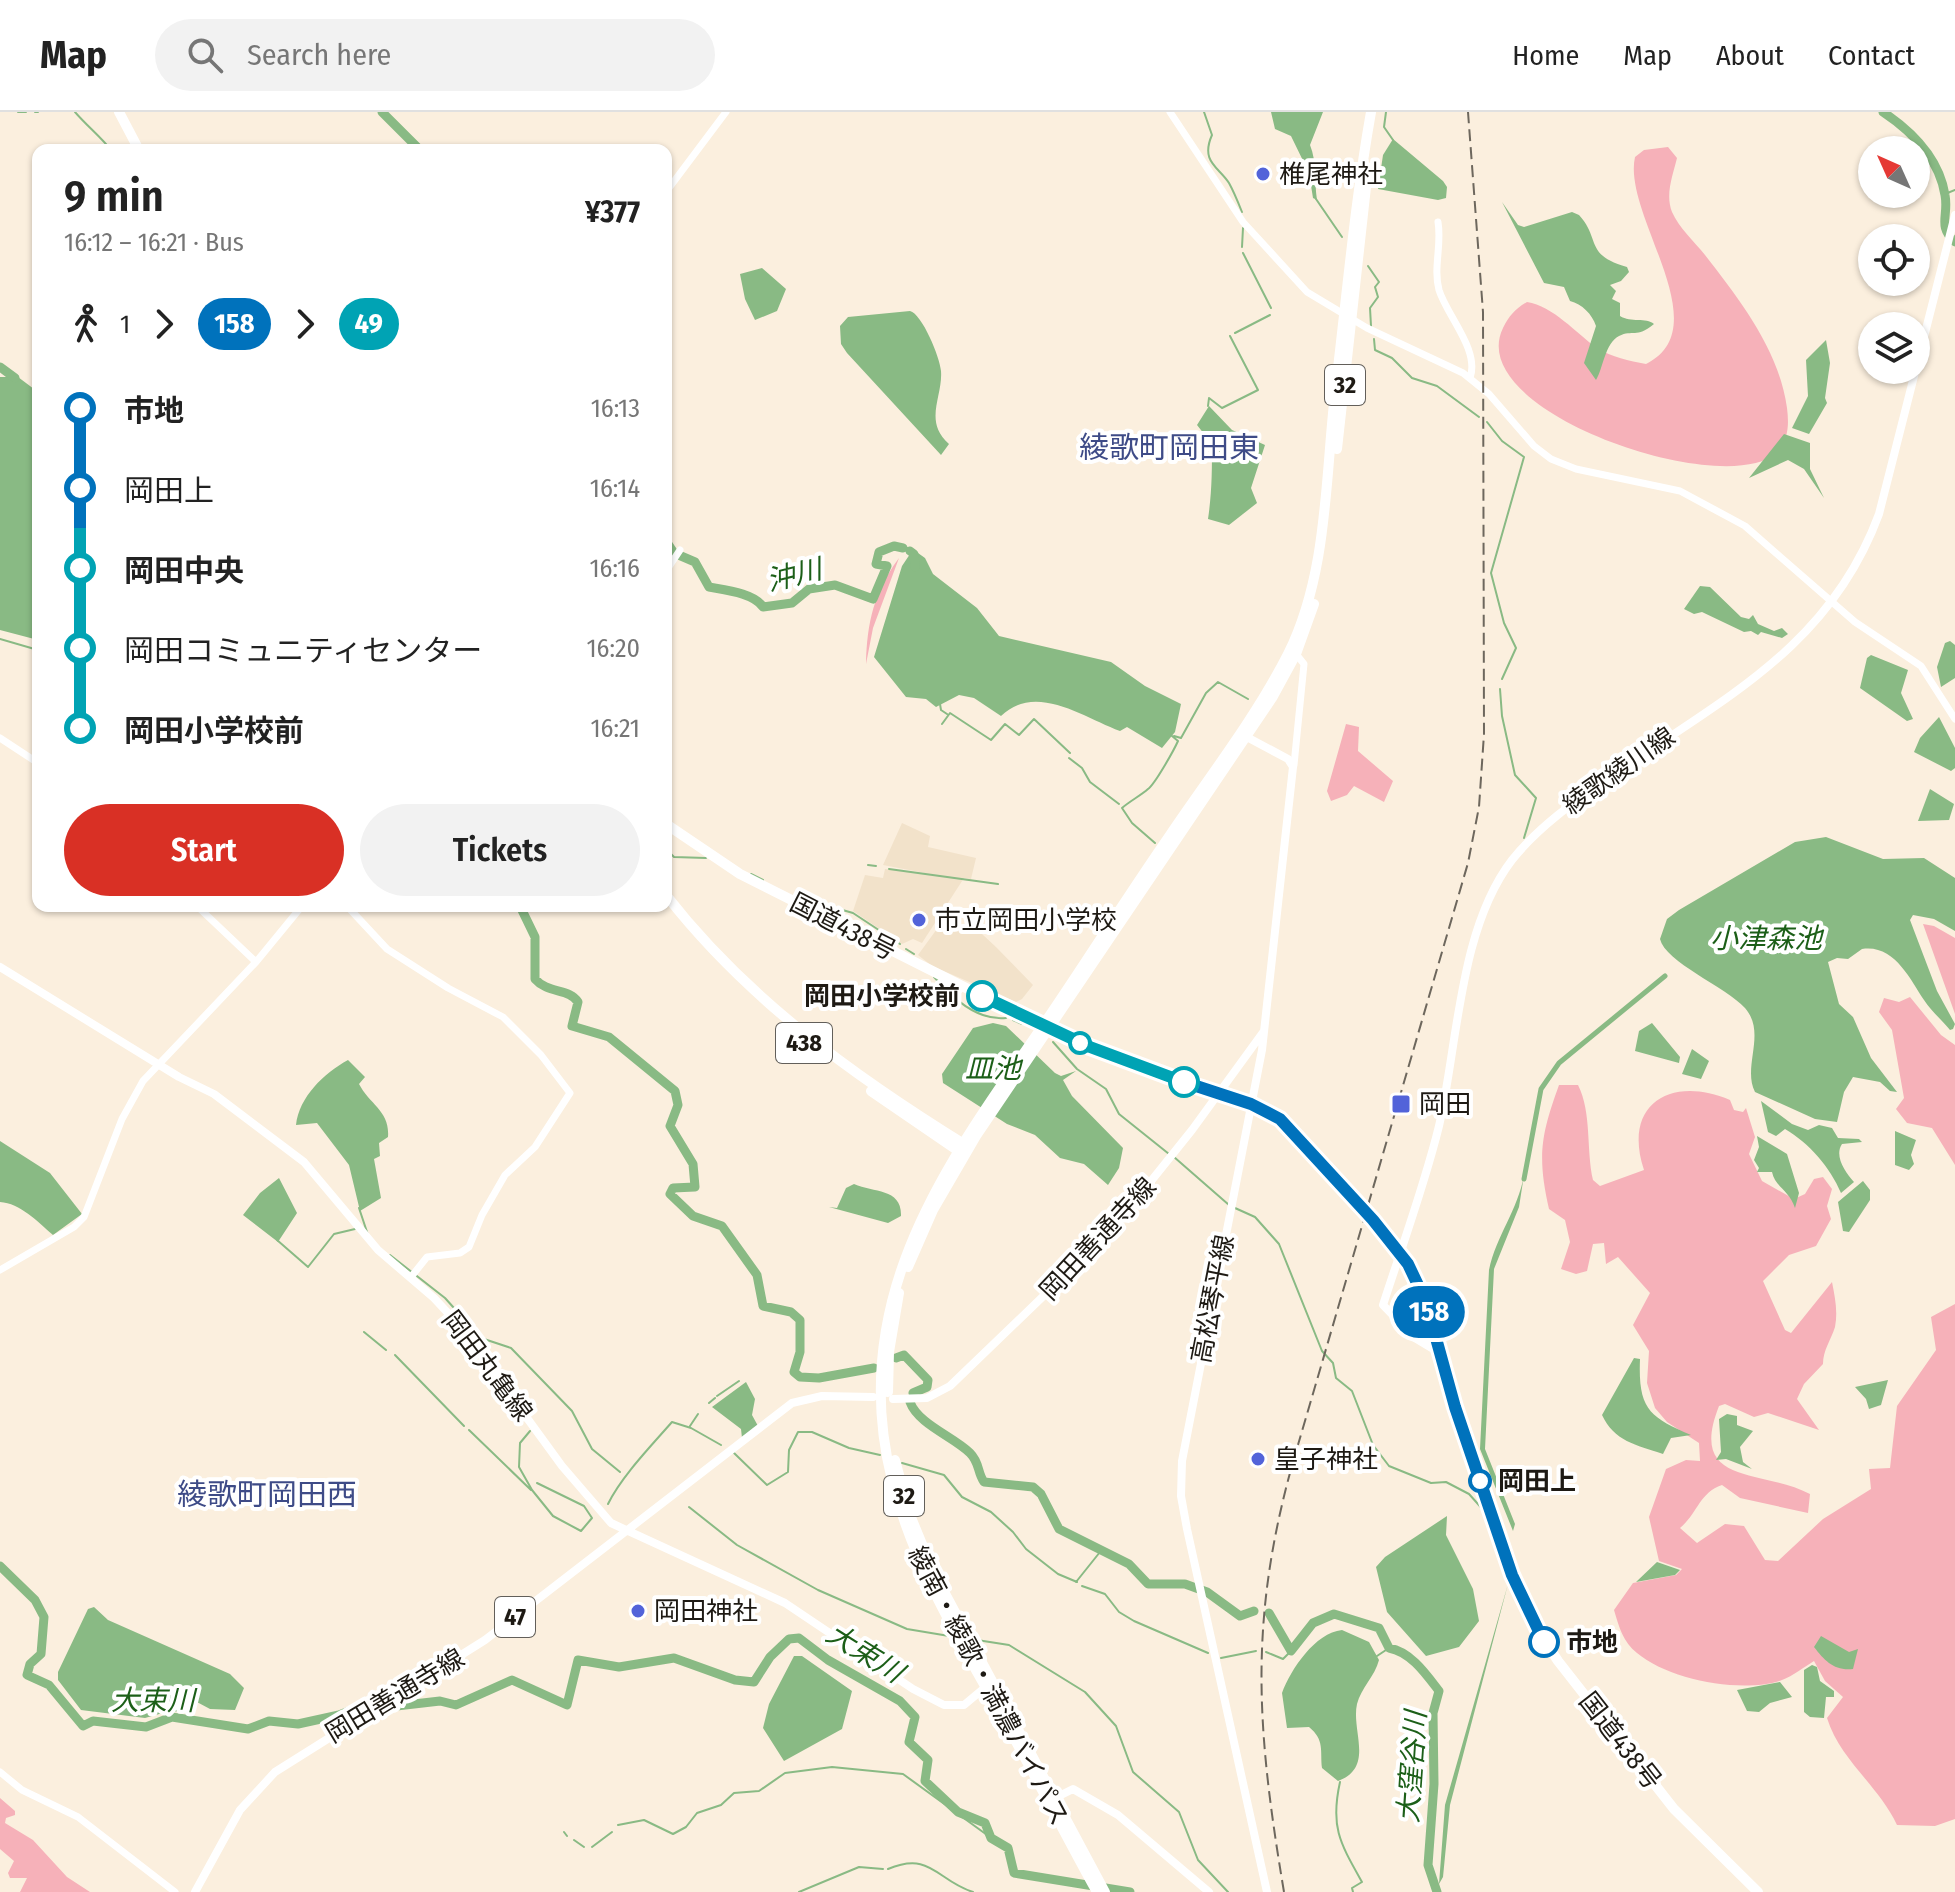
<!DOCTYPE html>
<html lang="en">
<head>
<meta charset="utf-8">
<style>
	:root { --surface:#fff; --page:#f2f2f2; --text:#222; --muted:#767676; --line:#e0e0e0; --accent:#d93025 }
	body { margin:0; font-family:"Fira Sans Condensed","Noto Sans JP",sans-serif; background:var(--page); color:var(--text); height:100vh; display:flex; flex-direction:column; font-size:30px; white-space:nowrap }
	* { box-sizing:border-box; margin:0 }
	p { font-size:26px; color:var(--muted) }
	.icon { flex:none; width:44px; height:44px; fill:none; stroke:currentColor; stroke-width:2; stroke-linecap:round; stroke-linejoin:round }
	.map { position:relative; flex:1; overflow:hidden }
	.drawer { position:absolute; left:32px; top:32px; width:640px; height:768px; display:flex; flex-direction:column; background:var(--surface); border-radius:16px; box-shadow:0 2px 6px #0004 }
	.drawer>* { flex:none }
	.badge { padding:0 16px; border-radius:26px; font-size:28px; line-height:52px }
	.needle { width:52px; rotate:315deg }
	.buttons { position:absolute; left:1858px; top:24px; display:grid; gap:16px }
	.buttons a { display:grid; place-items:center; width:72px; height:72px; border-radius:50%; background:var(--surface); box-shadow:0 2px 6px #0004; font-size:40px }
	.map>.badge { position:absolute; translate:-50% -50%; box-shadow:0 0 0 4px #fff }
	.legs { display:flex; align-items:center; gap:12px; height:88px; padding:0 32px; font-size:26px }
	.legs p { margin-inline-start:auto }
	.summary { display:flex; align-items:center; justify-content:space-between; height:136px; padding:0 32px }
	h1 { font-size:44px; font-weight:600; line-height:60px }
	.action { display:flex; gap:16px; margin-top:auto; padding:16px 32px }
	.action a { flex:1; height:92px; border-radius:48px; background:var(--accent); color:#fff; font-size:32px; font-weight:600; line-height:92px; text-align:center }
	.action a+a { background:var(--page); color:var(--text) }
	ul { padding:0 32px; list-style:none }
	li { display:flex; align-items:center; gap:28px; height:80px; font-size:30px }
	li i { display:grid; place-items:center; width:12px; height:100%; margin:0 10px; background:currentColor }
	li i::after { content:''; width:20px; height:20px; margin:-10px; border:6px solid; border-radius:50%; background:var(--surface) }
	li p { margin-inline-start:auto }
	li:first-child i { background:linear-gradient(#0000 50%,currentColor 0) }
	li:last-child i { background:linear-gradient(currentColor 50%,#0000 0) }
	header { display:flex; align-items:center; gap:48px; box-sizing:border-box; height:112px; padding:0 40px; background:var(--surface); border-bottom:2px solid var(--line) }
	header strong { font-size:38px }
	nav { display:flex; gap:44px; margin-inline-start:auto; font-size:28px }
	.search { width:560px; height:72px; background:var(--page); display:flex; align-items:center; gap:20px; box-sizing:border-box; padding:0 28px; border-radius:44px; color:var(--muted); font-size:30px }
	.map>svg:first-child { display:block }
</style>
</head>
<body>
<header>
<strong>Map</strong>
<div class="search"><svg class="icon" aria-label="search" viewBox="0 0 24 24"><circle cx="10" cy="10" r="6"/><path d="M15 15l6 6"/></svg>Search here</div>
<nav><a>Home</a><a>Map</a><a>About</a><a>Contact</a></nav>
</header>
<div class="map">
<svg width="1955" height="1780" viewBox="0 0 1955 1780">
	<rect width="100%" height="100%" fill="#fbefde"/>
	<path fill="#f2e2ca" d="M902,711l28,13 -2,11 48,11 -5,21 -7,-1 -42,65 -9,-4 -11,5 -49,-33 12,-36 18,3 2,-9 45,5 -47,-9z
		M942,810l40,12 14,13 37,38 -11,14 -6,3 -84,-36 -14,-11z"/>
	<path fill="#f6b1b9" d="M1668,35l9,11c-4,17 -12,36 -5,54 7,16 22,29 33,43 35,45 74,95 82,153 2,16 2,32 -11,45 -51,47 -314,-41 -273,-125 6,-12 12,-19 24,-26 26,4 49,31 70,46 15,9 32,13 49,16 74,-37 -24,-149 -11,-207l9,-7z
		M899,446l-26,70 -7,36c1,-42 8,-72 33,-106z
		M1346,612l13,3 -1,24 35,30 -9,21 -30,-16 -7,9 -16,6 -4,-10z
		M1923,812l11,2 21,12v76z
		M1910,885l31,38 14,10v120l-23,-37 -25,-5 -11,-14 8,-11 -12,-68 -13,-18 5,-14 15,4z
		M1559,973h19c14,28 8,64 15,95l7,6 44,-16c-22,-66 27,-95 86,-70l4,10 9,2 3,-4 9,29 -6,17 13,27 32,18 11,-5 9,-15 9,-2 9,12 -5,17 4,13 -15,27 -27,9 -26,26 22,49 6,3 41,-51c3,15 6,30 3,45 -4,13 -12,23 -12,37l-19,20 -7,15 22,31 -51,-17 -14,4 -29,-13 -6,2c-32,81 43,62 91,88l-2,19 -68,-15 -18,-13c-23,8 -24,28 -42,43l17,15 28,-19 19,2 21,34 13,1 45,-42 48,-30 -2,-20 21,-1 7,-62 39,-56 -5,-33 24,-13v515l-20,7 -38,-1c-18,-39 -57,-65 -70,-107l16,-21 -18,-16 -11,-20c-10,6 -21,15 -32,19 -39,14 -113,0 -145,-27 -14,-11 -18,-26 -23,-43l19,-27 43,-8 6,-6 -23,-8 -10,-44 17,-48 20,-9 14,1 -1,-18 -32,-21 -12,-14 -8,-25 2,-32 -16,-26 17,-32 -32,-36 -12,7 -2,-21 -11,1 -6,27 -11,3 -15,-5 9,-27 -5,-22 -16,-11c-12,-53 -8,-74 10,-124z
		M0,1686l15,13v4l-9,3 -1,5 28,17 34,37 23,15h-70l7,-14h-17l-2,-5 6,-12 -14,-12z"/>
	<path fill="#89ba84" d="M1271,0h52l-13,33c7,17 4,36 7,55l-4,-2 -4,-25 -18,-37 -16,-7z
		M1393,27l50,42 4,6 -1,11 -8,2 -60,-11 5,-34z
		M1502,90l16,23 6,2 48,-15 7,3c22,24 5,40 48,52l2,5 -8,9 -11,4 6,6 -4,8 8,4v13c11,7 26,1 34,8 -18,15 -21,5 -35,12 -14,7 -16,33 -23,44l-12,-17 12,-37c-4,-12 -14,-22 -26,-25l-6,-14 -20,-4z
		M762,156l24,21 -9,22 -22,9 -10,-21 -5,-25z
		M910,199c12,3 30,46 31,60 2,26 -18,50 8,73l-8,11 -94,-102 -6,-9 -1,-18 8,-9z
		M1826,228l4,23 -5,35 2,5 -18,31 -17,-6 16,-32 -2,-36z
		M10,259l28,21v248l-38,-10v-253h6z
		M1209,294l23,24 33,15 -14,43 6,15 -28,22 -21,-6c4,-27 4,-49 4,-75l-15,-19z
		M1784,322l26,9v26l14,29 -20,-29 -16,-9 -39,18z
		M918,441l7,5 8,16 44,34 22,28 112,26 34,24 36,18 -6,28 -13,16 -35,-21 -7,4c-36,-13 -84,-49 -119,-15l-27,-18 -15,-3 -23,12 -10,-8 -20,-2 -32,-40 28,-91 8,-12 5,3z
		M1700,474l10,1 31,30 8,2 4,-4 5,9 16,7 8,-3 6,6 -6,4 -21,-6 -3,3 -7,-4 -7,1 -42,-20 -8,2 -10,-5z
		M1950,529l5,4v33l-14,9 -4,-20 8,-24z
		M1871,543l37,15 -7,23 12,26 -6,2 -47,-33 7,-30z
		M1939,605l16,31v20l-4,3 -37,-19 6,-14z
		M1930,677l24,15 -5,16 -31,1z
		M1826,725l57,22 41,-1 31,20v53l-21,-12 -21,-4 -3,5 27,71 18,33 -2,5 -3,1c-8,-10 -19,-19 -26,-30 -14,-21 -30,-56 -62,-51l-14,10 -11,-1 -9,4 11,42 14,13 18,41 26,34 -7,-1 -10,-9 -27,-5 -9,15 -7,30 -22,-3 -60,-27c-13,-25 12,-59 -10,-84 -19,-21 -80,-46 -85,-69l7,-20 12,-9 116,-68z
		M993,911l13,3 49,47 6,3 15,-5 -13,9 9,16 51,52 -4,20 -11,17 -24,-21 -24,-6 -25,-23 -28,-11 -64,-41 -1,-9 31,-46z
		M1652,911l28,34 -1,6 -44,-12 4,-20z
		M1692,937l17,12 -8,18 -19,-5z
		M348,948l17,17 -6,7c11,21 31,27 29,53l-9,6 1,13 -6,3 7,39 -21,13 -11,-46 -32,-42 -21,2c3,-28 28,-52 52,-65z
		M1761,989l31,23 16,6 11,-5 13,3 6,10 21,1 3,3 -20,2c-8,12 3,28 12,38l-13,11c-11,-26 -32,-50 -56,-64l-9,7 -8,-4z
		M1895,1019l21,9 -5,15 3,9 -5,6 -14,-5z
		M1757,1024l30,18 12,39 -4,15c-6,-18 -20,-21 -23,-36h-15l2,-4 -5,-8 5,-13z
		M0,1029l50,32 32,41 -29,21c-15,-13 -33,-32 -53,-33z
		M1524,1063l-5,32 -25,62 -9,180 30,75 -2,7 -33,-82 9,-179c7,-34 29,-60 35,-95z
		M279,1066l18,35 -19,29 -35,-27 17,-22z
		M1863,1069l7,9v10l-21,32 -6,-1 -5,-29z
		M854,1072c20,9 48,4 47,32l-13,7 -59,-16 8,1 9,-20z
		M1634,1246l6,1c-2,50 9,58 51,76l-20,3 -8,16c-27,-9 -49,-13 -61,-39z
		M1888,1268l-7,25 -12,4 -3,-10 -11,-12z
		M746,1270l9,17 -3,16 6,11 -16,12 -1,-9 -29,-22z
		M1727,1302l10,2v9l16,6 -13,16 3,15 9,7 -26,-10 -10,1 5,-8 -2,-33z
		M1447,1404l-1,19 27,54 6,32 -20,26 -33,9 -39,-44 -11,-45 9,-10z
		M1657,1450l23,8 -5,5 -39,7z
		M1508,1472l-58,221 -7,72 -4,7 6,-79z
		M94,1495l14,13 122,54 14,14 -9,22 -25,-1 -15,-8 -12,11 -13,-1 -25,7 -64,-8 -23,-30v-8l30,-63z
		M1342,1518l27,12 10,18c-4,16 -18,28 -22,44 -6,27 18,63 -19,77l-16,-13c-2,-17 3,-28 -13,-41l-22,1 -5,-35c9,-24 33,-60 60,-63z
		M1821,1524l28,16 9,-3 -5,20c-19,2 -28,-8 -39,-22z
		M794,1544h8l50,35 -10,38 -58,32 -21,-33 6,-24z
		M1812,1553l5,2 3,14 14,10v6h-8l-2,21 -14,-1 -6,-5v-42z
		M1780,1570l12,15 -22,6 -11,9 -12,-1 -10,-21z"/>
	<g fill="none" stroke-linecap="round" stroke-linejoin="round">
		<path stroke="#89ba84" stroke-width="2" d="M18,0h8
			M35,0h3
			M75,0c12,14 26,25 36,38
			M1204,0l8,23c-12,27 7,32 17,48 5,9 9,19 13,29
			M1386,0l-2,15 9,13
			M1945,82l10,-4
			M1316,87l26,38
			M1242,135l1,-19
			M1243,141l28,55
			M1368,154l11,16 -4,5 3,10 -8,11 1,18
			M1235,221l35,-18
			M1374,227l1,11 17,8 20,20 25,8 42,31
			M1208,294l1,-8 13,10 36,-18 -28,-54
			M1487,310l15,19 22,16 -33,116 13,50 12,25 -14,31
			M0,527l38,11
			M1500,577l2,27 13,59 21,23 -12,40
			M940,592l1,6 6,4
			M942,612l8,-11 41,27 14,-16 14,11 15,-16 36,34
			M1174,624l7,2 25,-45 12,-11 30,17
			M1069,646l13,10 8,14 29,22
			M1155,731l-23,-20 -10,-15c8,-7 18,-12 26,-19 7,-5 26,-39 30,-48l-6,-5
			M666,737l8,8 32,1
			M868,753l8,1
			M889,757l109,15
			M751,762l12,6
			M797,785l56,16 47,31
			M906,837l8,5
			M934,865c18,20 42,44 72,41
			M1013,908l9,4
			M1053,930l24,27 29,20 13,25 50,40
			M1174,1045l55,48
			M359,1096l9,27
			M1235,1096l20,9 24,27 43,107 11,12 3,15 16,13 21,54 16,21 42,17 15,-1 23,12 17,19 9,27
			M277,1128l31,27 26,-33 21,-5
			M390,1143l55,43 36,40 30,10 61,63 20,38 28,23
			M364,1220l22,18
			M395,1243l69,71
			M717,1284l22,-15
			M709,1291l6,-5
			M690,1314l8,-12
			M469,1318l62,60
			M530,1319l-10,12 -1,24 13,23 21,26 28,15 11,-13 -8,-12 -47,-23
			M734,1341l33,32 21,-13 1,-22 9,-18h14l37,16 31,7
			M902,1351l42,12 18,22 29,15 22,20 13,17 32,25 19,8
			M608,1392c13,-27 43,-58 64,-82l19,6 30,17
			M689,1395l48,38 81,45 89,39 42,7
			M1076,1470l24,-30
			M1082,1474l23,8 14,18 15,9 74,32
			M977,1528l32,5 76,47 31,34 17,46 46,40 19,48 30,32
			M1266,1540l17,7 8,-8
			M1377,1544l12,-8
			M1221,1546l35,-7
			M1340,1670c-10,45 0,61 22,100l-10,6 1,4
			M618,1713l26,-5 29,14 13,-7 11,-14 24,-8 13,-12 25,-2 26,-18 47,-6 71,7 91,66
			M564,1720l3,4
			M574,1728l10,7
			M592,1735l20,-15
			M888,1757c43,-18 48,11 85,23
			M799,1780l60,-25 24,2"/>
		<path stroke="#89ba84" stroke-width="5" d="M1524,1067l17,-90 18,-26 106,-87"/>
		<path stroke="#89ba84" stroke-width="9" d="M382,0l38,38
			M1883,0c30,20 56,46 62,83 4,21 -8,31 10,47
			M0,255l15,11
			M666,429l8,12 21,9 14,25c16,3 45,6 54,20l29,-4 17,-14 26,-4 38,14 14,-33 -11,-2 3,-12 15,-6 9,2
			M910,439l4,3 1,13
			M520,794l15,31v42c13,15 34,9 43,23l-6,24 37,11 66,54 3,14 -8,21 23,38 2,23 -22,1 -3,6 23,22 29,10 35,49 6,31 28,6 9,8v32l-6,20 6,5 19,1 55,-10
			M896,1246l8,-3 24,25 -1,7 -14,6
			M910,1290c8,22 44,35 60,51 10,10 7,19 14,29l49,5 8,7 18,35 70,35 19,20h37l22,8 33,24 14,-5
			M0,1454l35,34 9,17 -3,37 -11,10 -3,11 22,10 34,41 10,-5 53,6 26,-10 76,12 21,-8 29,3 41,-9 39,-15
			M1269,1501l22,38 22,-28 21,-9 45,14 10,20c22,4 37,26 50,43l-6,22 1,71 -6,81 9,27
			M388,1595l52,-6 16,4 56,-25 55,25 11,-45 41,7 55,-9 61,22 19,2 16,-25 19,-18 10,-1 29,22 72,41 15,16 -6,25 19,18 -3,21 33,31 27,11 6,15 17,10 6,25 116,19"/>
		<path stroke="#fff" stroke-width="7" d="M1170,0l73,110 64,70 60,36 96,45 26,21 45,52 17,13 25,10 104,22 65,35 110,96 66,44 34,53
			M666,80l60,-80
			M1438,110c4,23 -5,46 1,68 8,26 41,60 31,88
			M666,459l14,-21
			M0,626l38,25
			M1294,653l10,-101 -8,-10
			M197,794l59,56
			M347,794l40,43 61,39 55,29 38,38 29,38 -35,54 -30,28 -23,40 -13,32 -9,6 -33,4 -16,20
			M0,1158l74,-43 10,-10 38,-98 21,-38 113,-119 46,-56
			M0,1660l22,18 56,27 97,75"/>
		<path stroke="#fff" stroke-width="8" d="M1243,623l45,24 5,8 -31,283 -80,411 -1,35 6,33 80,363
			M0,855l179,110 35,17 90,68 74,88 56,48 26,28 102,140 49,57 174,80 128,86 31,16h20l24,-20
			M1440,1241l-25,-15 -32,-33c19,-59 41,-118 56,-179 19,-83 20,-197 73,-266 28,-35 65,-60 101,-85 111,-77 217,-128 266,-261l76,-299
			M893,1287l34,-1 23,-12 161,-155 81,-101 72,-99
			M1051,1688l22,-11 45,26 91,77
			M195,1780l45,-82 35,-38 210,-132 307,-237 30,-7 51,1"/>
		<path stroke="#fff" stroke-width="10" d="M119,0l20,38
			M1337,337l29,-262
			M666,712l74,50 242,122 145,67 145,50 29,27 87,97 27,39 18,48 34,118 45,133 19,45 27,41 116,148 84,83
			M666,783c82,105 188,181 301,251
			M871,979l92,63
			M908,1155l25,-57 43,-74 296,-438 24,-44 18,-50
			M888,1280l1,-40 10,-59
			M895,1348l15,55 23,56 172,321
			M1097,1780c-35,-63 -67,-127 -103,-190 -40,-71 -82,-142 -102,-222 -41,-163 35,-289 125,-417 53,-75 101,-153 153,-228 40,-59 86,-118 118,-181 41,-82 37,-181 48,-269 11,-91 19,-183 35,-273"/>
		<path stroke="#6d675d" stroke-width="2" stroke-dasharray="12 6" stroke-linecap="butt" d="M1284,1780c-27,-161 -36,-270 9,-430l175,-599 11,-56 5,-73 -1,-422 -15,-200"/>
	</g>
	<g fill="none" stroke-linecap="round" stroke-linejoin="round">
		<g stroke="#fff" stroke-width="18">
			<path id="line-1" d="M1184,970l67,22 29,15 93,101 35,44 18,38 29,105 57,168 32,67"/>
		</g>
		<g stroke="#fff" stroke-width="18">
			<path id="line-2" d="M982,884l108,51 94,35"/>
		</g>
		<use href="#line-1" stroke="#0072bc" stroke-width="12"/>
		<use href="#line-2" stroke="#00a3b4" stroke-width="12"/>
	</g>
	<g fill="#5263d9" stroke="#fff" stroke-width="3">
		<circle cx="1263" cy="62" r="8"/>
		<circle cx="919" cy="808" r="8"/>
		<rect x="1391" y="982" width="20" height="20" rx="4"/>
		<circle cx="1258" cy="1347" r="8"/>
		<circle cx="638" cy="1499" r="8"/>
	</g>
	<g fill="#fff" stroke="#00a3b4" stroke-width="4">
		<circle cx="982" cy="884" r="14"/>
		<circle cx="1080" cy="931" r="10"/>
		<circle cx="1184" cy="970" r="14"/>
	</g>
	<g fill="#fff" stroke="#0072bc" stroke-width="4">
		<circle cx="1480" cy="1369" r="10"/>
		<circle cx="1544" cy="1530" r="14"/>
	</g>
	<g text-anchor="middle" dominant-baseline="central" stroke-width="8" stroke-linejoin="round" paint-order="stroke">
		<g fill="#fff" stroke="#625f5a" stroke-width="2">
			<rect x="1325" y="253" width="40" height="40" rx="6"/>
			<rect x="776" y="911" width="56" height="40" rx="6"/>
			<rect x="884" y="1364" width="40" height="40" rx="6"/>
			<rect x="495" y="1485" width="40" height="40" rx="6"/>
		</g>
		<g font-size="24" font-weight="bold" fill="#1e1a14">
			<text x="1345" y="273">32</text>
			<text x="804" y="931">438</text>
			<text x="904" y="1384">32</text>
			<text x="515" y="1505">47</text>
		</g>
		<g font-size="26" fill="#1e1a14" stroke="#fff" text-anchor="start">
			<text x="1279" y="62">椎尾神社</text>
			<text x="935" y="808">市立岡田小学校</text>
			<text x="1419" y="992">岡田</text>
			<text x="1274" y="1347">皇子神社</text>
			<text x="654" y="1499">岡田神社</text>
		</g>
		<g font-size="26" fill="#1e1a14" stroke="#fff">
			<text transform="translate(1619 659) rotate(-35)">綾歌綾川線</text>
			<text transform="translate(843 815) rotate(27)">国道438号</text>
			<text transform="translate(1098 1127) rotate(-47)">岡田善通寺線</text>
			<text transform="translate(1213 1187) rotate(-79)">高松琴平線</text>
			<text transform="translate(487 1254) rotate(53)">岡田丸亀線</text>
			<text transform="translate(988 1574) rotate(62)">綾南・綾歌・満濃バイパス</text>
			<text transform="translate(395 1584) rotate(-31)">岡田善通寺線</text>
			<text transform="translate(1620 1629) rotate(52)">国道438号</text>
		</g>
		<g font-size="26" font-weight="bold" fill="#1e1a14" stroke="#fff" text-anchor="start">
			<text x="960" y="884" text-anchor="end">岡田小学校前</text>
			<text x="1498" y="1369">岡田上</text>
			<text x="1566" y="1530">市地</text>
		</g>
		<g font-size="28" font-style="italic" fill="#1c5f18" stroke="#fff">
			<text transform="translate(794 463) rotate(-14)">沖川</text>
			<text x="1766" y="826">小津森池</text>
			<text x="993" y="956">皿池</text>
			<text transform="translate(865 1541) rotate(32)">大束川</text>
			<text x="153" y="1588">大束川</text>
			<text transform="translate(1412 1655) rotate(-86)">大窪谷川</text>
		</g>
		<g font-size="30" fill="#3e4b87" stroke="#fff">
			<text x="1169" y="336">綾歌町岡田東</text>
			<text x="267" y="1383">綾歌町岡田西</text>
		</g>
	</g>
</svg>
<div class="buttons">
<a><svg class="needle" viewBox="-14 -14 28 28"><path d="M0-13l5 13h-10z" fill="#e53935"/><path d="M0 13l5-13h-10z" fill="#767676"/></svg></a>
<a><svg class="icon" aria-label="locate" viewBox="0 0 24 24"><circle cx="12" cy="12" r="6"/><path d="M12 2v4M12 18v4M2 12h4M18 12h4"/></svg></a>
<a><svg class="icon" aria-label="layers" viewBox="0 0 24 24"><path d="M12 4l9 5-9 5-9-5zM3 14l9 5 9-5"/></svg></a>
</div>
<b class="badge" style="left:1429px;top:1200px;background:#0072bc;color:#fff">158</b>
<section class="drawer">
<div class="summary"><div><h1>9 min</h1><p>16:12 – 16:21 · Bus</p></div><b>¥377</b></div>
<div class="legs"><svg class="icon" aria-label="walk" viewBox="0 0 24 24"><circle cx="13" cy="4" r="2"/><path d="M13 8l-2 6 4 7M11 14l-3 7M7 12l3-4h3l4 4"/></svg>1<svg class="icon" aria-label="forward" viewBox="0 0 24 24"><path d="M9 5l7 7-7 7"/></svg><b class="badge" style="background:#0072bc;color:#fff">158</b><svg class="icon" aria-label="forward" viewBox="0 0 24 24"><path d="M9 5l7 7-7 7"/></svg><b class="badge" style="background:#00a3b4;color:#fff">49</b></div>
<ul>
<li><i style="color:#0072bc"></i><b>市地</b><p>16:13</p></li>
<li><i style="color:#0072bc"></i><span>岡田上</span><p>16:14</p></li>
<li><i style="color:#00a3b4"></i><b>岡田中央</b><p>16:16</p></li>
<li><i style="color:#00a3b4"></i><span>岡田コミュニティセンター</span><p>16:20</p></li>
<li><i style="color:#00a3b4"></i><b>岡田小学校前</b><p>16:21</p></li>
</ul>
<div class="action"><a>Start</a><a>Tickets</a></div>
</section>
</div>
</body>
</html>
